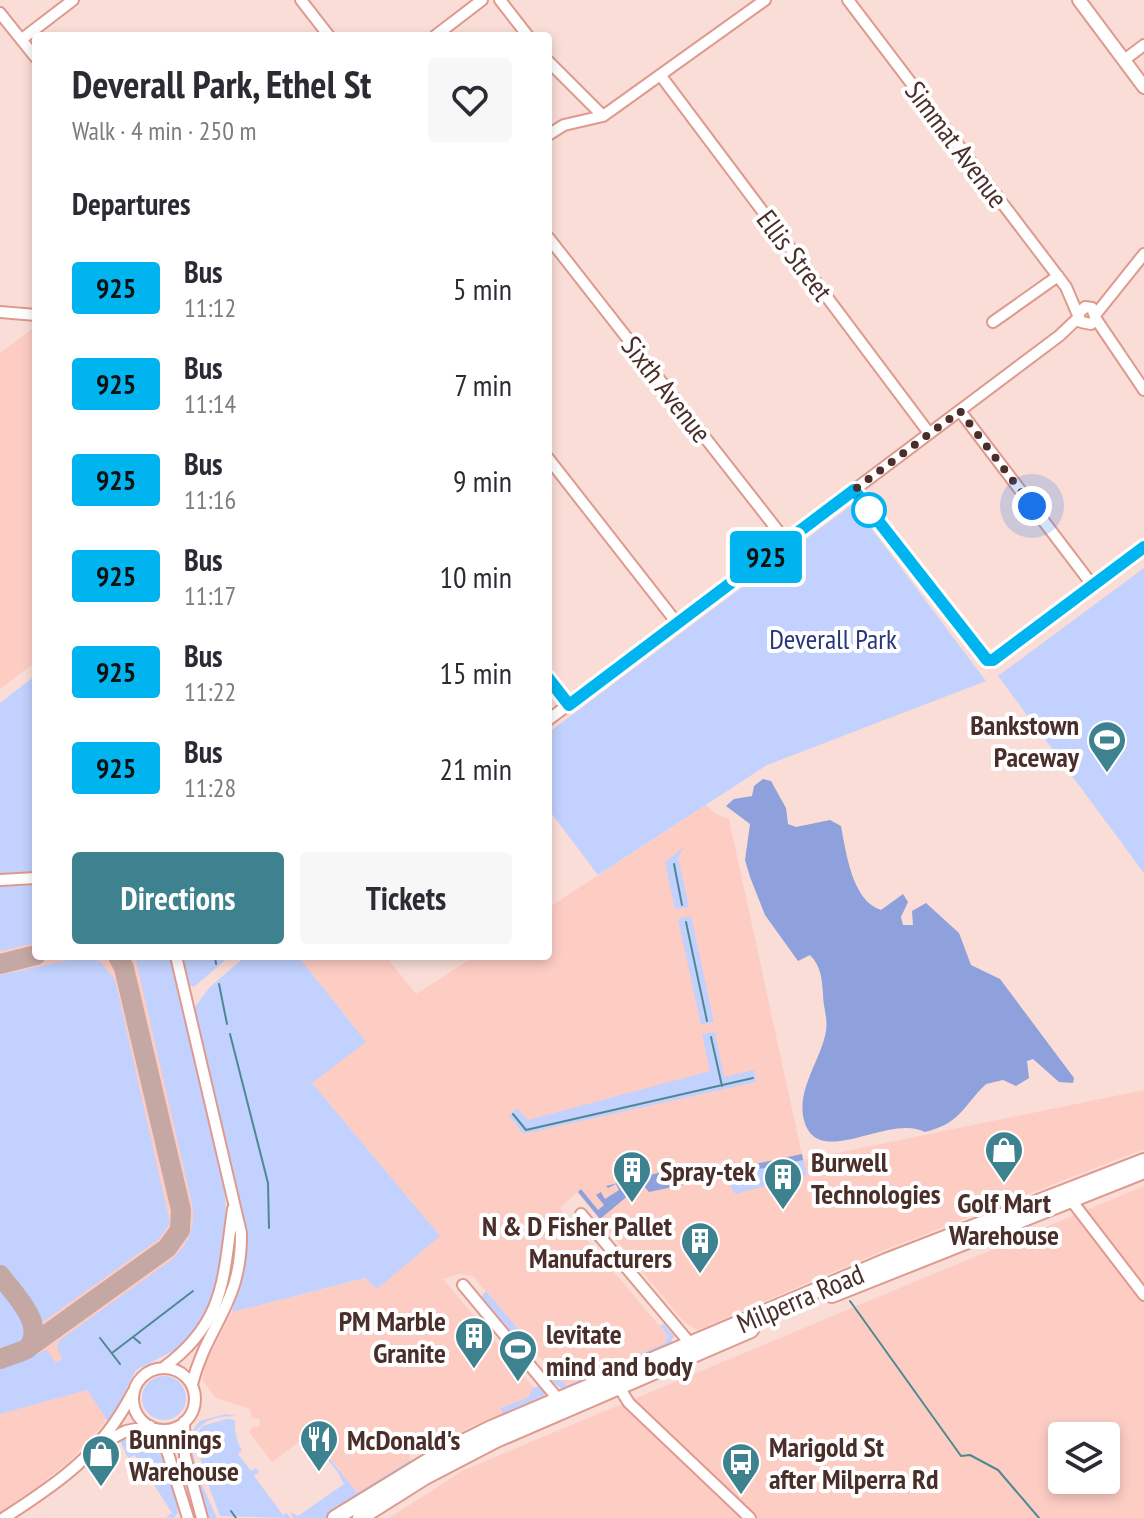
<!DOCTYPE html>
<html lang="en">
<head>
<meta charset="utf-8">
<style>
	:root { --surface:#fff; --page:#f7f7f7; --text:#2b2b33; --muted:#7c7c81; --accent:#3d828e }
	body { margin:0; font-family:"PT Sans Narrow",sans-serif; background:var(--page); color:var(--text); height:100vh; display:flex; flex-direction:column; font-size:30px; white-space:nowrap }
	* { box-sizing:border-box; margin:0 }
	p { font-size:26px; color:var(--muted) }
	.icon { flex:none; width:44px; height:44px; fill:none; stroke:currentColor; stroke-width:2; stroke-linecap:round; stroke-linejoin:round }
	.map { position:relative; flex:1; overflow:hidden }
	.panel { position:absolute; left:32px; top:32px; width:520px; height:928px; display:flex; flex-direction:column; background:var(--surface); border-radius:8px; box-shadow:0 4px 12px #0003 }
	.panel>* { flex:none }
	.badge { padding:0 16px; border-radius:6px; font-size:28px; line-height:52px }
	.buttons { position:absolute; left:1048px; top:1422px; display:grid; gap:16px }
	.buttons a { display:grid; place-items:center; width:72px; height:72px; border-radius:8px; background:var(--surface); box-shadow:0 4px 12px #0003; font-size:40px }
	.you { position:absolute; width:40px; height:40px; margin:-20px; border:6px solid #fff; border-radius:50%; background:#1a73e8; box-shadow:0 0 0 12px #1a73e833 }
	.map>.badge { position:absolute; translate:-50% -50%; box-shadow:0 0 0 4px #fff }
	h2 { padding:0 40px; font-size:30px; line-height:72px }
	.round { display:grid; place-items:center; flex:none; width:84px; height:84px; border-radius:8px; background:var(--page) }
	.summary { display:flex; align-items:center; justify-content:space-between; height:136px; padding:0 40px }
	h1 { font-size:38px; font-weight:700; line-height:60px }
	.cta { display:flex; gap:16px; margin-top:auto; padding:16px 40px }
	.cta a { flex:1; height:92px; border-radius:8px; background:var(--accent); color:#fff; font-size:32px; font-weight:700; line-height:92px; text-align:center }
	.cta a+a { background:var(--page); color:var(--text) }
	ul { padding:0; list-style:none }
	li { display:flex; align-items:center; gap:24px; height:96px; padding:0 40px }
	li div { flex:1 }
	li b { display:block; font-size:30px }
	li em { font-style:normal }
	li .badge { min-width:88px; font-weight:700; text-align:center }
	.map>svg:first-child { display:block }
</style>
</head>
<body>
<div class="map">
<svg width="1144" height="1518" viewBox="0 0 1144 1518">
	<rect width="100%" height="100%" fill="#faddd7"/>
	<path fill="#fdcdc4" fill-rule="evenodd" d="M36,326v336l-36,27v-336z
		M706,805l10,9 13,5 74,341 341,-70v59l-262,102 -184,79 -14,-8 -107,-130 -17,16 107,127 -1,8 -103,43 -90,-110 -14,-2 -16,5 92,110 -1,12 -60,24 -53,28 -4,-5 -8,6 1,6 -53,33 -46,-60 -39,29 -23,-30 4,-6 6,1 1,-8 -9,-1 -1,-9 -34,-11 -13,-17 1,-15 28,-54 134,-34 74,-42 -129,-154 55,-40 -68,-86h87l31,38 59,-38h73v-48z
		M0,908l36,3v45h118l59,248 -14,54 -157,117 -42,14z
		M1144,1186v332h-755l75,-48zM1062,1436h44v44h-44z
		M87,1390l19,28 -4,8 -33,36 -23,17v6l-46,29v-100z"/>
	<path fill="#c2d1fd" d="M853,504l133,177 -219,84 -169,110 -50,-66v-76z
		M1144,568v305l-146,-197z
		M36,675v198l-36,2v-172z
		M684,847l-6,11 11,49 -14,2 -10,-47z
		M36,882v61l-36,8v-66z
		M691,916l23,106 -13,3 -23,-106z
		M86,956l15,6 14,18 55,243 -11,16 -118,84 -41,-59v-289z
		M135,956h36l54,230 1,62 -13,50 -15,31 -21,20 -41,21 -27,53 -22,-33 -87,24v-47l47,-17 9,13 6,-4 -5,-12 3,-7 110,-79c18,-16 24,-30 23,-53z
		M181,956h49l-36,31 -6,-3z
		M246,956h52l68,86 -54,41 128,153 -63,53 -12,-11 -133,34 13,-51 -2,-39 -49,-214 16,-21z
		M715,1032l9,45 30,-7 2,12 -233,52 -14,-19 8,-7 11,12 182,-49 -8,-37z
		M803,1158l4,17 -72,19 -10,-18z
		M0,1285l28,43 -5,13 -12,7 -11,-1z
		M486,1291l42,50 -6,5 -41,-49z
		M664,1324l10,12 -5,10 -105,45 -12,-10 3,-4 12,8 98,-42 3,-7 -8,-10z
		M142 1398a22 22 0 1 1 44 0a22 22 0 1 1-44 0Z
		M540,1385l5,8 -2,6 -40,18 -2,-9 28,-11 3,-8z
		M226,1414l10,2c-71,0 -37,61 -19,102h-10c-9,-27 -31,-74 -7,-97z
		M227,1419l8,1c-1,7 1,21 7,30l-4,4 13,17 5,-3 3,4 -5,4 29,39 4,-2 4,5 -71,-2 -16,-43 -8,-37 6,-10z
		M310,1433l47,60 53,-33 2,4 -87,54h-32l-3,-6 8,4 46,-32 -7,-13 -28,-33z
		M130,1434c37,2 46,48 48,79l-4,5 -8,-1 6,-4 -37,-58 -7,3 -9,-20z"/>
	<path fill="#8ea1dc" d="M763,779l8,2 15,27 2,16 8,3 34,-7 11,6c5,26 11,75 40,84l22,-16 5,8 -7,15 2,8h10l-1,-14 14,-8 33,30 12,32 29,14 74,99 -1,5 -14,-1 -26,-23 -6,2 2,17 -13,8 -13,-6 -17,4c-24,23 -25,39 -61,48 -36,-19 -108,39 -121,-12 -8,-30 17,-60 22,-89 2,-13 -3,-24 -3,-37 -1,-15 -2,-28 -13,-39l-12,6 -33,-46 -15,-38 -5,-17 5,-36 -24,-18 8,-7 18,-3 2,-10z
		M802,1154l1,6 -154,32 -7,-8 -42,35 -22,-27 3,-3 17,21 6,-5 -8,-10 5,-3 4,7 14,-9 -3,-6 -8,4 -2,-2 68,-17 1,5 10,-2 -1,-7 5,13z"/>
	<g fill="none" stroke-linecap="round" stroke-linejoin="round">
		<path stroke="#508892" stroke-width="2" d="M674,864l8,41
			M686,922l21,99
			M215,956l1,8
			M219,984l8,40
			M230,1034l38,149 1,45
			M711,1037l11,49
			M513,1114l13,16 227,-52
			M850,1301l111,155 9,-1 28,15 41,48
			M133,1337l7,6
			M100,1338l20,26
			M112,1353l81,-62
			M231,1511l5,7"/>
		<path stroke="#c5a8a3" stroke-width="20" d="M0,964l36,-9
			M0,1275c14,19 48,51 27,74
			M0,1359l25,-9 142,-102 13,-18 1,-20 -57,-242 -6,-12"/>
		<g stroke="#de9a8e" stroke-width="14">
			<path id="minor" d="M301,0l28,36
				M500,0l28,36
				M848,0l218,287 15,35 10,2 5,-5 -4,-11 -7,-1 -5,5
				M0,13l36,45
				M435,36l47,-36
				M22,39l51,-39
				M1124,60l20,-15
				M548,61l55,55
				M661,76l268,357
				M548,135l16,-10 39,-9 162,-116
				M548,237l238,304
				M0,312l36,3
				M1096,314l48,-60
				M1096,319l48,71
				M993,322l65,-46
				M960,411l133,175
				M548,458l129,165
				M854,490l133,170h6l151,-113
				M548,678l21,27
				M548,720l511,-384 20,-19
				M0,880l36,-2
				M176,956l65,277c1,71 -34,92 -49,151
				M1071,1200l73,95
				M581,1214l113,134
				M463,1285l95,114
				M163,1368c63,-46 60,-90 70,-159
				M133 1399a31 31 0 1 1 62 0a31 31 0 1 1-62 0Z
				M615,1381l14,22 121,115
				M184,1422l1,34 17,62
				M156,1429l9,15 23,74
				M99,1445l27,-14 24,-5
				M4,1518c56,-36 97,-64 129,-126"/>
		</g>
		<g stroke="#de9a8e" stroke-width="16">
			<path id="major" d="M1079,0l65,87"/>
		</g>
		<g stroke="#de9a8e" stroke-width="18">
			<path id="highway" d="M832,1295l312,-124
				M335,1518l106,-65 48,-24 397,-168 258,-100
				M360,1518l65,-41 71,-37 255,-110"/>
		</g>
		<use href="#minor" stroke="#fff" stroke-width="10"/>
		<use href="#major" stroke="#fff" stroke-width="12"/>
		<use href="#highway" stroke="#fff" stroke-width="14"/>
	</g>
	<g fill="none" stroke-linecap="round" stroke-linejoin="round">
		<g stroke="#fff" stroke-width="18">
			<path id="line" d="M548,678l21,27 285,-215 133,170h6l151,-113"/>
		</g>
		<use href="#line" stroke="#00b5ef" stroke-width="12"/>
		<path stroke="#4a2e29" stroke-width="8" stroke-dasharray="0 14.4" d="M869,510l-15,-20 106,-79 72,95"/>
	</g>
	<defs>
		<g id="stadium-pin" transform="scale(2)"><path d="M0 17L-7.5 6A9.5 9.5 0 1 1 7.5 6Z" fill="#3d828e" stroke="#fff"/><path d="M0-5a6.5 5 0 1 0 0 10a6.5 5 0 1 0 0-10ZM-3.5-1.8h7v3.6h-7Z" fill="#fff"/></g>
		<g id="shop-pin" transform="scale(2)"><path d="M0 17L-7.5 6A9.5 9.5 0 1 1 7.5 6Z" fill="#3d828e" stroke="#fff"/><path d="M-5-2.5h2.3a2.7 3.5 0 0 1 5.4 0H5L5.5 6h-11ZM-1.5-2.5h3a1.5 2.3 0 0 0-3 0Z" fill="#fff"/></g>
		<g id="building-pin" transform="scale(2)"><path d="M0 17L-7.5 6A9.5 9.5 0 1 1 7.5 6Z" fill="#3d828e" stroke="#fff"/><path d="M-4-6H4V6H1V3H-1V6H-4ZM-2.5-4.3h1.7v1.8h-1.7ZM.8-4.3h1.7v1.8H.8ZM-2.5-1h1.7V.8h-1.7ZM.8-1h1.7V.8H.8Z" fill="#fff"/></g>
		<g id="restaurant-pin" transform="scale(2)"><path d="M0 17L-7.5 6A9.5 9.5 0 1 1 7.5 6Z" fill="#3d828e" stroke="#fff"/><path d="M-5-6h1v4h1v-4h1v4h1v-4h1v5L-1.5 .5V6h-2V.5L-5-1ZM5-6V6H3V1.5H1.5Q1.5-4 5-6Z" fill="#fff"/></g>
		<g id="bus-pin" transform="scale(2)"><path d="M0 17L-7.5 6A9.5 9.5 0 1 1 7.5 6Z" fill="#3d828e" stroke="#fff"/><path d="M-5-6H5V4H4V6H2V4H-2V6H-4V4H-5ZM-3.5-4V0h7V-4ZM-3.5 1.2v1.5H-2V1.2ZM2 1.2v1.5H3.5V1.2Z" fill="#fff"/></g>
	</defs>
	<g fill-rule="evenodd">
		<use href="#stadium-pin" x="1107" y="740"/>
		<use href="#shop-pin" x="1004" y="1150"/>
		<use href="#building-pin" x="632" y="1170"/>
		<use href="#building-pin" x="783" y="1177"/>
		<use href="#building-pin" x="700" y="1241"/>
		<use href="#building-pin" x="474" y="1336"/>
		<use href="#stadium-pin" x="518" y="1349"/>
		<use href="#restaurant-pin" x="319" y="1439"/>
		<use href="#shop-pin" x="101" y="1454"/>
		<use href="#bus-pin" x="741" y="1462"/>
	</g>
	<circle fill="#fff" stroke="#00b5ef" stroke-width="4" cx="869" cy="510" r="16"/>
	<g text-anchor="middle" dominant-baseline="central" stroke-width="8" stroke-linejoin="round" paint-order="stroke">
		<g font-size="28" fill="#4a2e29" stroke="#fff">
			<text transform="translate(957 144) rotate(53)">Simmat Avenue</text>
			<text transform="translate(795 255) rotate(53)">Ellis Street</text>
			<text transform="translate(667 389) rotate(52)">Sixth Avenue</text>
			<text transform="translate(800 1298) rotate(-23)">Milperra Road</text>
		</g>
		<g font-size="28" fill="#29387e" stroke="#fff">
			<text x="833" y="638">Deverall Park</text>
		</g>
		<g font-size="28" font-weight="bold" fill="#4a2e29" stroke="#fff" text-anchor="start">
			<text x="1079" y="724" text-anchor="end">Bankstown<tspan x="1079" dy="32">Paceway</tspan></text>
			<text x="811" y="1161">Burwell<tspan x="811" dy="32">Technologies</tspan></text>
			<text x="660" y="1170">Spray-tek</text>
			<text x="1004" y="1202" text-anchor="middle">Golf Mart<tspan x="1004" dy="32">Warehouse</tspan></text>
			<text x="672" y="1225" text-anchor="end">N &amp; D Fisher Pallet<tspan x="672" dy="32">Manufacturers</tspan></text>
			<text x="446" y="1320" text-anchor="end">PM Marble<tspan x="446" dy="32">Granite</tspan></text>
			<text x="546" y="1333">levitate<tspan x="546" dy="32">mind and body</tspan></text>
			<text x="129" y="1438">Bunnings<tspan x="129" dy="32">Warehouse</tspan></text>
			<text x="347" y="1439">McDonald's</text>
			<text x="769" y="1446">Marigold St<tspan x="769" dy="32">after Milperra Rd</tspan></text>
		</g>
	</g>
</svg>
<div class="buttons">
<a><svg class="icon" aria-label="layers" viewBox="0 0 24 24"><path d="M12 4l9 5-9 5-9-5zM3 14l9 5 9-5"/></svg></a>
</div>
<div class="you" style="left:1032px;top:506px"></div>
<b class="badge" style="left:766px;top:557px;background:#00b5ef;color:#111">925</b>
<section class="panel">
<div class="summary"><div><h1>Deverall Park, Ethel St</h1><p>Walk · 4 min · 250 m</p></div><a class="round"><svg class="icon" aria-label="heart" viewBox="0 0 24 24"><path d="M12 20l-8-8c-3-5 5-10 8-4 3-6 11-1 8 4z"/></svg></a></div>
<h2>Departures</h2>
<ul>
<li><span class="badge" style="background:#00b5ef;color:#111">925</span><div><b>Bus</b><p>11:12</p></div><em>5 min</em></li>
<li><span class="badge" style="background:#00b5ef;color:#111">925</span><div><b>Bus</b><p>11:14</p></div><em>7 min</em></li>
<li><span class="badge" style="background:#00b5ef;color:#111">925</span><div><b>Bus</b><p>11:16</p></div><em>9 min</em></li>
<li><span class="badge" style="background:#00b5ef;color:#111">925</span><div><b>Bus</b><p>11:17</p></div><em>10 min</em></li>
<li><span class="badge" style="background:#00b5ef;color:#111">925</span><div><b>Bus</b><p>11:22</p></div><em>15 min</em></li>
<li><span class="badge" style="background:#00b5ef;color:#111">925</span><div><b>Bus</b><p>11:28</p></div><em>21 min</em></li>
</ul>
<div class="cta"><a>Directions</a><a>Tickets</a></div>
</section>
</div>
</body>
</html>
